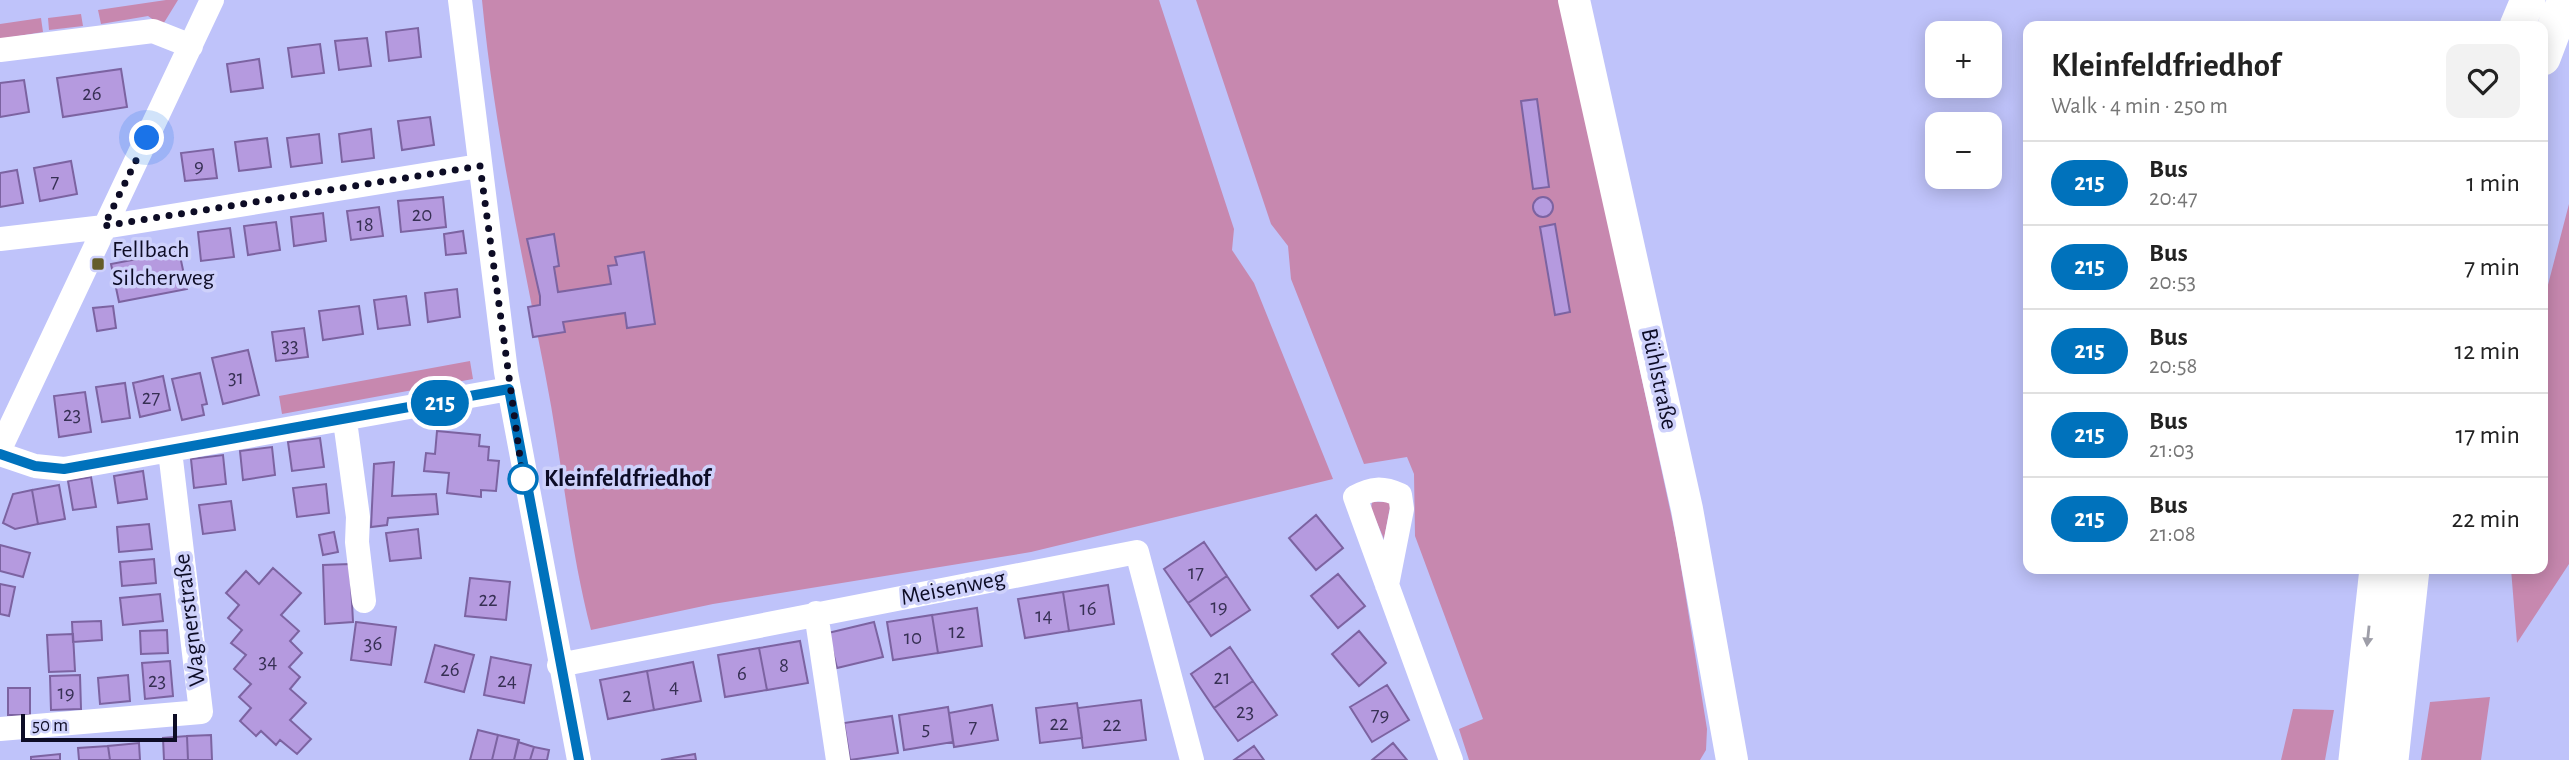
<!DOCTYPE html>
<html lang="en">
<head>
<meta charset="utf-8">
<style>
	:root { --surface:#fff; --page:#f2f2f2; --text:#222; --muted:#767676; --line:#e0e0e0 }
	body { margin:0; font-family:"Alegreya Sans",sans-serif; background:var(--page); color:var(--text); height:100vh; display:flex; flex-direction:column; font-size:26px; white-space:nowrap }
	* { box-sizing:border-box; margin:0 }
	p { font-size:23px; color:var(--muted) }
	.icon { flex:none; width:38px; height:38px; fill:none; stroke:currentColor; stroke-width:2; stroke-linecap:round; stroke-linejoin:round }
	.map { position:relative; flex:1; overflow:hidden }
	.panel { position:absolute; left:2023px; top:21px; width:525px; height:553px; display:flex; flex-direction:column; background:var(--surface); border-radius:14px; box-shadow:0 4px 18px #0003 }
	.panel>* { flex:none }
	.badge { padding:0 14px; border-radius:23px; font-size:24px; line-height:46px }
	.tools { position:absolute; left:1925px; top:21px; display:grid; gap:14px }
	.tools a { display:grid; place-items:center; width:77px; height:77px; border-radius:14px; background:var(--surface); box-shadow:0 4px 18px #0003; font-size:35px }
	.scale { position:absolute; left:21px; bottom:18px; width:156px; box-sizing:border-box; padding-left:7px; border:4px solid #0d0c25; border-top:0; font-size:19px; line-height:24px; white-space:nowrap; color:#0d0c25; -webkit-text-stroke:5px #ced1fb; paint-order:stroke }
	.you { position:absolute; width:35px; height:35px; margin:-18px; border:5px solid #fff; border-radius:50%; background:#1a73e8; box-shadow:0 0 0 10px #1a73e833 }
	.map>.badge { position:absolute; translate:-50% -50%; box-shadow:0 0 0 4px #fff }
	.round { display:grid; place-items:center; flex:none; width:74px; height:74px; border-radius:14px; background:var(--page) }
	.summary { display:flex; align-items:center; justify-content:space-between; height:119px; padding:0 28px }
	h1 { font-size:33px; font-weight:600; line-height:52px }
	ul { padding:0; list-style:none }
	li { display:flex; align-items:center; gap:21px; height:84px; padding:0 28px; border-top:2px solid var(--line) }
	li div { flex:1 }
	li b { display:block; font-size:26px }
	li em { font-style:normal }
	li .badge { min-width:77px; font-weight:700; text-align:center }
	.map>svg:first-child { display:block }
</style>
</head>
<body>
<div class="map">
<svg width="2569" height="760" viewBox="0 0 2569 760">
	<rect width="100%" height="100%" fill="#bfc3fa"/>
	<path fill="#c788af" d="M166,0h12l-16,26 -14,-10 -47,8 -3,-14z
		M482,0h677l75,229 -2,21 22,33 79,196 -302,73 -318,52 -122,26c-22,-85 -29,-171 -46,-257 -24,-124 -51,-247 -63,-373z
		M1196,0h364l117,542 30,187 -1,21 -6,10h-231l-10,-31 24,-10 -68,-183 -1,-62 -7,-17 -43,7 -73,-185 -3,-33 -17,-22z
		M81,14l2,12 -34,4 -1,-12z
		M41,18l2,14 -43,7v-15z
		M2569,204v360l-52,79 -6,-74h32v-265z
		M470,361l3,18 -191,35 -3,-18z
		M1372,502h19l-7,37 -13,-30z
		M2490,697l-9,63h-60l9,-58z
		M2293,709l41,1 -9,50h-44z"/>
	<path fill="#b59adf" stroke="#7c63a1" stroke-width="2" d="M418,28l3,29 -32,4 -3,-29z
		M367,38l4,28 -32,4 -4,-29z
		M320,44l4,29 -32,4 -4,-29z
		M259,59l4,29 -32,4 -4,-28z
		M121,69l6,38 -64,10 -6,-39z
		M24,80l5,32 -29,5v-34z
		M1537,99l12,88 -16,2 -12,-88z
		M430,117l4,28 -32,5 -4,-29z
		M371,129l3,29 -32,4 -3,-28z
		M319,134l3,29 -31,4 -4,-29z
		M267,138l4,29 -32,4 -4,-29z
		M213,149l4,29 -32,3 -4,-28z
		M71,161l6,33 -37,7 -6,-33z
		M17,170l6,33 -23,4v-34z
		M443,197l3,30 -45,5 -3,-31z
		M1533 207a10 10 0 1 1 20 0a10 10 0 1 1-20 0Z
		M379,207l4,29 -32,4 -4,-29z
		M323,213l3,28 -32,5 -3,-29z
		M276,222l4,28 -32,5 -4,-29z
		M1555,224l15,88 -15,3 -15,-88z
		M230,228l4,29 -33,4 -3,-29z
		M463,231l3,22 -20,2 -2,-21z
		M554,234l5,32 -5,1 4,25 53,-8 -3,-18 9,-1 -2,-8 29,-5 11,72 -28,4 -2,-15 -62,9 2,10 -32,5 -5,-30 12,-2v-9l-13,-57z
		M179,251l8,38 -68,13 -8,-38z
		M457,289l3,28 -32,5 -3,-29z
		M406,296l4,29 -32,4 -4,-29z
		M113,306l3,22 -19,3 -4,-23z
		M359,306l4,28 -40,6 -4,-29z
		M304,328l4,29 -32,4 -4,-29z
		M248,350l11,45 -36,9 -11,-46z
		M200,373l7,31 -5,1 2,10 -22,5 -10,-41z
		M163,376l7,34 -30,7 -7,-34z
		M125,383l5,35 -28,4 -6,-35z
		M85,392l6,40 -32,5 -5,-41z
		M437,431l43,4 -1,11 10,1 -1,13 11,1 -3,30 -15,-1v7l-34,-4 2,-20 -25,-2 2,-18 9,1z
		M320,438l4,29 -32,4 -4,-29z
		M272,447l3,28 -32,5 -3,-29z
		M223,455l3,29 -32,4 -3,-29z
		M394,462l-2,34 44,-2 2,20 -50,4 -1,7 -16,2 3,-63z
		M143,471l4,28 -29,4 -4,-27z
		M91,477l5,30 -23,3 -5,-29z
		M326,484l3,29 -32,4 -4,-29z
		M59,485l6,34 -27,5 -6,-34z
		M32,490l6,34 -23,5 -12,-6 10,-29z
		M231,501l4,29 -32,4 -4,-29z
		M1316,515l27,33 -27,22 -27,-32z
		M149,524l3,25 -33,3 -2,-25z
		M418,529l3,29 -31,3 -4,-28z
		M334,532l4,20 -15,3 -4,-20z
		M1204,542l23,34 -39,27 -24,-34z
		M0,545l30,8 -7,24 -23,-6z
		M154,559l2,24 -34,3 -2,-24z
		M350,564l3,58 -28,2 -2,-59z
		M273,568l28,25 -20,22 18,16 -9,10 12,12 -13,14 11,10 -10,12 16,14 -16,17 21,19 -14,15 -17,-14 -4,5 -15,-14 -5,5 -16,-15 11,-13 -12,-11 12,-13 -17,-15 12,-14 -15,-12 11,-13 -14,-12 11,-13 -13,-12 20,-22 13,13z
		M1338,574l27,32 -27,22 -27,-32z
		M1227,576l23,34 -39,26 -23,-33z
		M470,578l40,4 -4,38 -41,-4z
		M0,584l15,3 -6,29 -9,-2z
		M1108,585l6,39 -45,7 -6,-39z
		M1063,592l6,39 -44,7 -7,-39z
		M160,594l3,27 -40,4 -3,-27z
		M977,608l5,38 -44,7 -6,-38z
		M932,615l6,38 -45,7 -6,-38z
		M101,621l1,19 -29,2 -1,-20z
		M356,622l40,5 -5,38 -40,-5z
		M874,622l9,35 -46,11 -9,-35z
		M167,630l1,23 -27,1 -1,-23z
		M1359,631l27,32 -27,23 -27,-32z
		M73,634l2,37 -26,1 -2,-37z
		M800,641l8,42 -41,7 -8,-42z
		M435,645l39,10 -10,37 -39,-10z
		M1230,647l23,34 -39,27 -23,-34z
		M759,648l8,42 -42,7 -7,-42z
		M491,657l40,8 -7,38 -40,-8z
		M170,661l3,35 -28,3 -3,-36z
		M693,662l8,39 -47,9 -7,-39z
		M647,671l7,39 -46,9 -8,-39z
		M80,675l1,34 -30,1 -1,-34z
		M128,675l2,26 -30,3 -2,-26z
		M1253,681l24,34 -39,26 -24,-33z
		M1387,685l22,35 -37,22 -22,-35z
		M8,688h22v27h-22z
		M1141,700l5,40 -63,8 -5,-40z
		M1077,703l5,35 -42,5 -4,-35z
		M992,705l6,35 -44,7 -5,-34z
		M948,707l5,35 -49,8 -5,-35z
		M892,716l6,37 -48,7 -6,-37z
		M478,730l20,5 -6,25h-22z
		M211,735l1,25h-24l-1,-24z
		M498,735l21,5 -5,20h-22z
		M187,736l1,24h-24l-1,-22z
		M518,742l16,5 -4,13h-16z
		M139,743l1,17h-30l-2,-14z
		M1393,743l14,17h-35z
		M108,746l2,14h-31l-1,-12z
		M1254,746l10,14h-30z
		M534,747l15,3 -2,10h-17z
		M60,754v6h-29v-3z
		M695,754l1,6h-35z"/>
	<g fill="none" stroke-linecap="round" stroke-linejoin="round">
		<path stroke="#fff" stroke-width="24" d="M460,0l46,372 73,388
			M0,50l153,-19 38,15
			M0,239l104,-12 375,-61
			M345,421l13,96 -1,25 7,59
			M0,449l212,-449
			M0,454l35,12 29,3 445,-80
			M1387,585l15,-76 -2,-14c-18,-8 -28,-7 -45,2l96,263
			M816,613l22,147
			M559,665l578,-113 55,208
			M0,729l201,-17 -31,-261"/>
		<path stroke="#fff" stroke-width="32" d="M1574,0l113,509 45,251"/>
		<path stroke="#fff" stroke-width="35" d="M2517,26l11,-26
			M2543,58l22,-58
			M2356,760l21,-191
			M2391,760l21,-191"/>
	</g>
	<defs><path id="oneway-solid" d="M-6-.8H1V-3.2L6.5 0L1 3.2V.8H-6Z" transform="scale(1.75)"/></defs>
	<use fill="#9e9ea8" href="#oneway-solid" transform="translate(2368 636) rotate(96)"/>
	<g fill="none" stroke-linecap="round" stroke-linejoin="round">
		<g stroke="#fff" stroke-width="16">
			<path id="line" d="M0,454l35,12 29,3 445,-80 70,371"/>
		</g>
		<use href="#line" stroke="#0072bc" stroke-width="10"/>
		<path stroke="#0d0c25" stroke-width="7" stroke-dasharray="0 12.6" d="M147,138l-43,88 376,-60 43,313"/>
	</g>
	<rect fill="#645d2a" stroke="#ced1fb" stroke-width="2.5" x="91" y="257" width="14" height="14" rx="3.5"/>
	<circle fill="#fff" stroke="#0072bc" stroke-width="3.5" cx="523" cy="479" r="14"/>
	<g text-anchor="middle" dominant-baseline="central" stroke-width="7" stroke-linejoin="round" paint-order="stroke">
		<g font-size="21" fill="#373054">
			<text x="92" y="93">26</text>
			<text x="199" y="165">9</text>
			<text x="55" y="181">7</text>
			<text x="422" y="214">20</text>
			<text x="365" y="224">18</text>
			<text x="290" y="345">33</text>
			<text x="236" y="377">31</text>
			<text x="151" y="397">27</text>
			<text x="72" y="414">23</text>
			<text x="1196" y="572">17</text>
			<text x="488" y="599">22</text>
			<text x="1219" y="606">19</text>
			<text x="1088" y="608">16</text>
			<text x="1044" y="615">14</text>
			<text x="957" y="631">12</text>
			<text x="913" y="637">10</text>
			<text x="373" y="643">36</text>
			<text x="268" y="661">34</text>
			<text x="784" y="665">8</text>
			<text x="450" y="669">26</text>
			<text x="742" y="673">6</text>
			<text x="1222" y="677">21</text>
			<text x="157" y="680">23</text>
			<text x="507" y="680">24</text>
			<text x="674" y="686">4</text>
			<text x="66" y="692">19</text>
			<text x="627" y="695">2</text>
			<text x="1245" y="711">23</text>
			<text x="1380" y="714">79</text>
			<text x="1059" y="723">22</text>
			<text x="1112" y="724">22</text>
			<text x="973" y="726">7</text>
			<text x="926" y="728">5</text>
		</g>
		<g font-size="24" fill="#0d0c25" stroke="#ced1fb" text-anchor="start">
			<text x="112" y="250">Fellbach<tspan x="112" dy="28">Silcherweg</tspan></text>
		</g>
		<g font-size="24" fill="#0d0c25" stroke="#ced1fb">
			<text transform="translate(1659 379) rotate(78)">Bühlstraße</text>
			<text transform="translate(953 588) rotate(-11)">Meisenweg</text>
			<text transform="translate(190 620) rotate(-97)">Wagnerstraße</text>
		</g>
		<g font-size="24" font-weight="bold" fill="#0d0c25" stroke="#ced1fb" text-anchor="start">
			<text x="544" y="479">Kleinfeldfriedhof</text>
		</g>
	</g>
</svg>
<div class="tools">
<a>+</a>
<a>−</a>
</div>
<div class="scale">50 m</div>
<div class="you" style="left:147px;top:138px"></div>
<b class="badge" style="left:440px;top:403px;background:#0072bc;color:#fff">215</b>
<section class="panel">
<div class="summary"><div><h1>Kleinfeldfriedhof</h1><p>Walk · 4 min · 250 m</p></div><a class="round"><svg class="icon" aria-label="heart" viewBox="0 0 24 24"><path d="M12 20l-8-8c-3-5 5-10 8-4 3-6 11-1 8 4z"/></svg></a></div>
<ul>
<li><span class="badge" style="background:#0072bc;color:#fff">215</span><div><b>Bus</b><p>20:47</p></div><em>1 min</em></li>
<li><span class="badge" style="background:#0072bc;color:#fff">215</span><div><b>Bus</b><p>20:53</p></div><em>7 min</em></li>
<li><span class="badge" style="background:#0072bc;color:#fff">215</span><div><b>Bus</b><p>20:58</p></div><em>12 min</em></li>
<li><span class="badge" style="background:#0072bc;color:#fff">215</span><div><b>Bus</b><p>21:03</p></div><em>17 min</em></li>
<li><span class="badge" style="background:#0072bc;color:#fff">215</span><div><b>Bus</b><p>21:08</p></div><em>22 min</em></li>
</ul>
</section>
</div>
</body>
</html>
